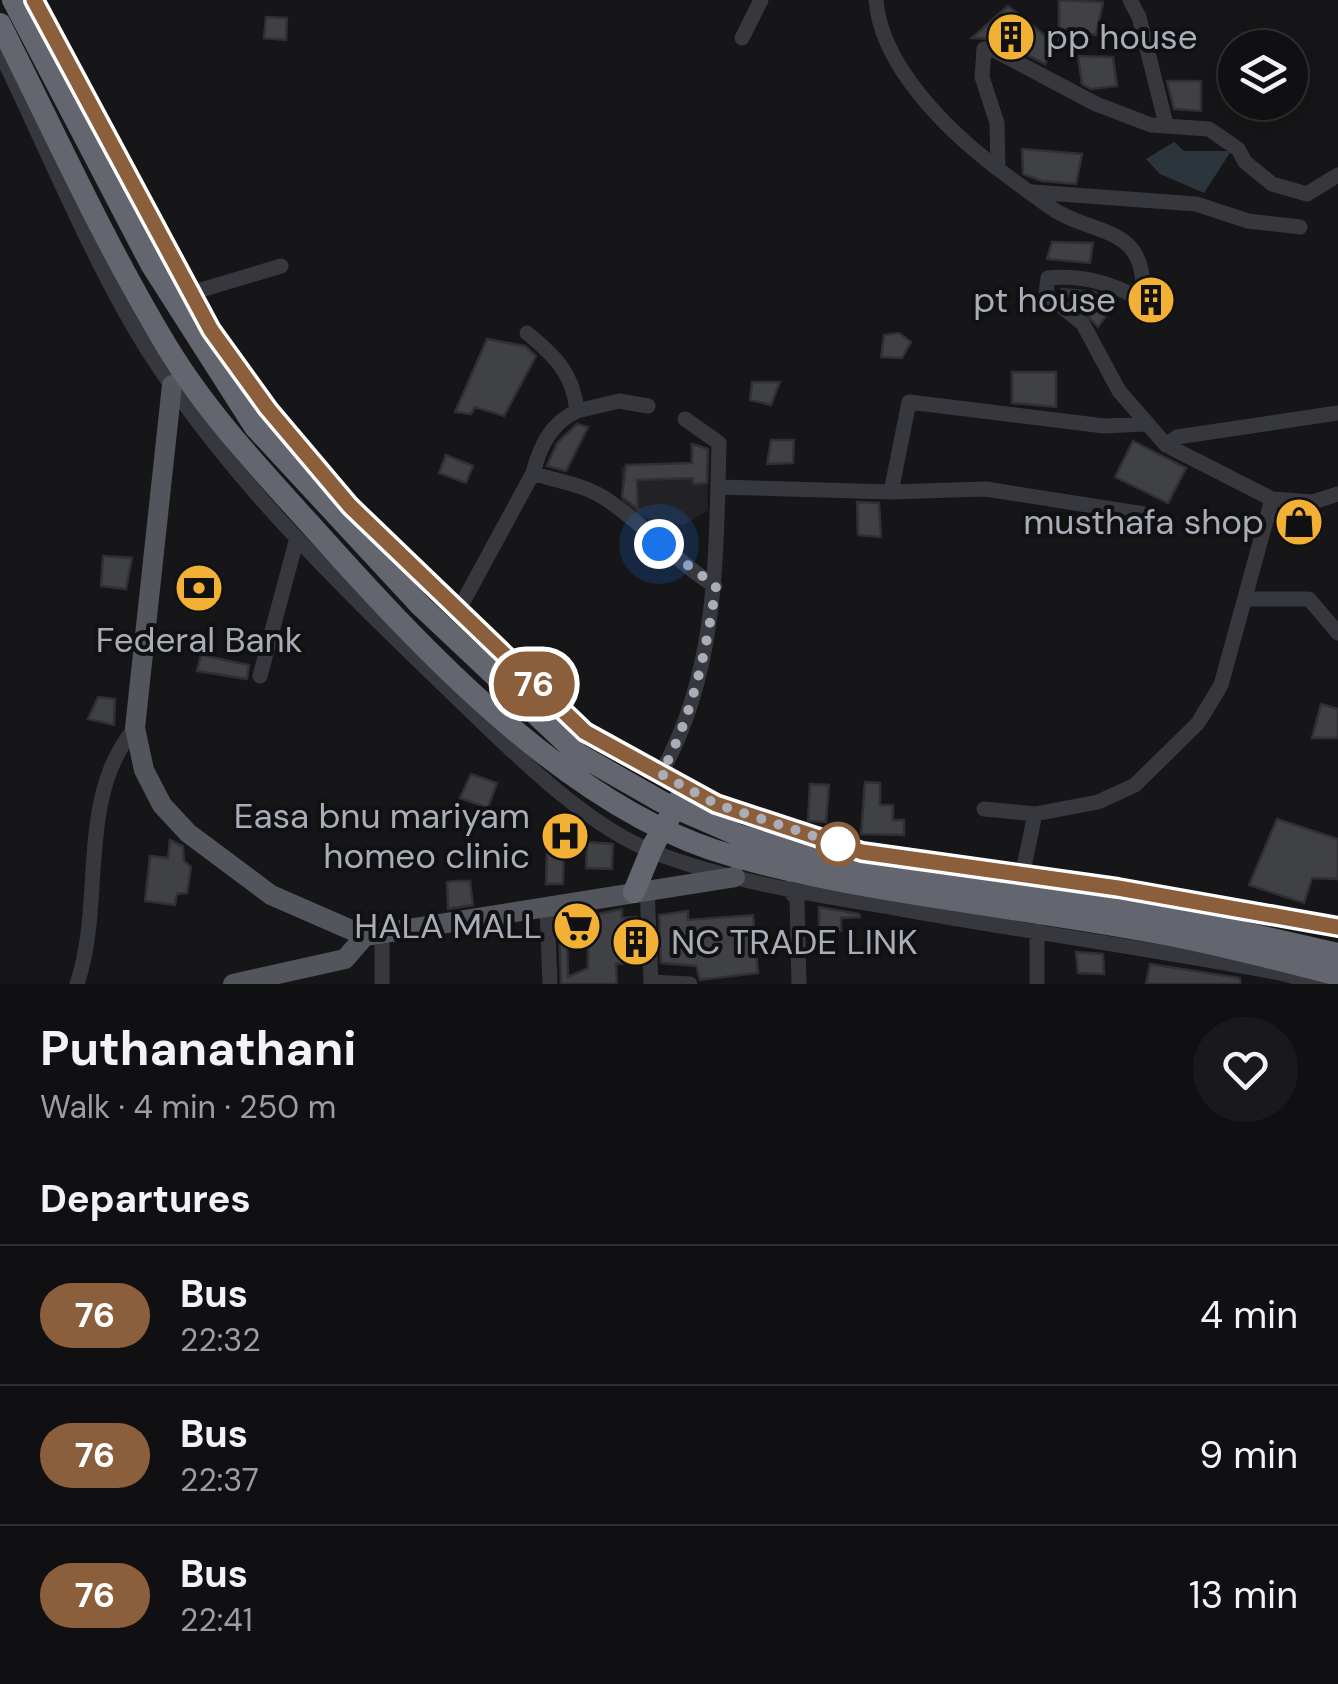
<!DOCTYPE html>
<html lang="en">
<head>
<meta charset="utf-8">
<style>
	:root { --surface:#101012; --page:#19191b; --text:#f1f3f6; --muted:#9c9d9f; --line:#303032 }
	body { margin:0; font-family:"DM Sans",sans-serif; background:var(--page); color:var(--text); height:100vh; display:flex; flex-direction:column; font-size:38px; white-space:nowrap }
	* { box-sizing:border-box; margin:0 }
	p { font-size:32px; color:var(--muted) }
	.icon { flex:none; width:55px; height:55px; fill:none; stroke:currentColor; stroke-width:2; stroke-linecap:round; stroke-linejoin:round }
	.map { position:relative; height:984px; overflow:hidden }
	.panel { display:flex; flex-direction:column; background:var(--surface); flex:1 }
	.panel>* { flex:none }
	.badge { padding:0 20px; border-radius:32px; font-size:35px; line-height:65px }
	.buttons { position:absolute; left:1218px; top:30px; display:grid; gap:20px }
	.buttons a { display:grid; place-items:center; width:90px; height:90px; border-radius:50%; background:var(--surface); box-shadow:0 5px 25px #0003,0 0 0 2px var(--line); font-size:50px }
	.you { position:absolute; width:50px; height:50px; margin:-25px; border:8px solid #fff; border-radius:50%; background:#1a73e8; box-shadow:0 0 0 15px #1a73e833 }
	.map>.badge { position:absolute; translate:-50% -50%; box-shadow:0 0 0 5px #fff }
	h2 { padding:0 40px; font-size:38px; line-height:90px }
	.round { display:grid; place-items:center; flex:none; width:105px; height:105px; border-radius:52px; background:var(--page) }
	.head { display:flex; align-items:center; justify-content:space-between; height:170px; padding:0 40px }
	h1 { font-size:48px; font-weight:700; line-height:75px }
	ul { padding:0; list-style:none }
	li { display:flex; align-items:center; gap:30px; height:140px; padding:0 40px; border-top:2px solid var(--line) }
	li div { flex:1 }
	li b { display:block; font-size:38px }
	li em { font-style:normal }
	li .badge { min-width:110px; font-weight:700; text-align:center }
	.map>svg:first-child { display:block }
</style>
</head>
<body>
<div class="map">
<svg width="1338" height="984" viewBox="0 0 1338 984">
	<rect width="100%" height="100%" fill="#161618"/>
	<path fill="#222225" d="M693,448h13l2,62 -24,15 -62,-12 -1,-46 72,-2z"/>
	<path fill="#2c353c" d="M1174,142l10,9h47l-27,42 -44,-19 -14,-15z"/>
	<path fill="#404145" stroke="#303034" stroke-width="2.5" fill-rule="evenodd" d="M1059,0l44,2 -7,33 -29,-6 -8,13z
		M1008,6l49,39 -12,19 -49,-25 -24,-1z
		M266,17l21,1 -1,22 -22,-2z
		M1078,56l35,1 4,29 -26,3 -9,-5z
		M1167,81h34v30l-27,-2z
		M1022,149l60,5 -6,30 -34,-3 -19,-7z
		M1052,242l41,1 -3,20 -43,-4z
		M1062,289l33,3 19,13 -16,22z
		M899,333l12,9 -9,16 -21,-1 3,-22z
		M487,339l38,7 11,10 -32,60 -29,-9 -4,7 -16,-2z
		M1012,372h44v35l-44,-4z
		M752,382h28l-9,23 -21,-5z
		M577,424l11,3 -22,44 -19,-5 10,-23z
		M771,440h23l-1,23 -26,1z
		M1133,441l53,27 -18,35 -53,-26z
		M692,444l16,5 -1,34 -14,1v-6l-56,2 1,29 -16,-12 4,-32 66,-2z
		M446,455l27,11 -7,17 -27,-10z
		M857,502l22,1 2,34 -23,-2z
		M1280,511l42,3 -4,24 -41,-9z
		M103,556l29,2 -6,31 -25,-3z
		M201,655l48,10 -2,14 -50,-8z
		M98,697l17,2 -1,26 -26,-6z
		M1321,704l17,5v29h-26z
		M471,774l26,9 -9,25 -28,-10z
		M865,782l15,1v22h13v15h11v15l-43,-1z
		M810,784l19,1 -3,37 -18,-1z
		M1277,819l61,20v40l-26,-1 -8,25 -55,-18z
		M170,840l13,6 1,15 7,6 -4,26 -10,1 -2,11 -30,-4 5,-45 18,2z
		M587,842l26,2 -1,25 -26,-1z
		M564,845l-1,39h-17l1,-37z
		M455,881h15l3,24 -25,4 -1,-27z
		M819,907l40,7 1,3 -19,1v13h-22z
		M622,909v9l15,-1 2,46 -23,1 1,20h-56l-2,-62zM588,936v32l-20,9 -1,-39z
		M688,911v9l65,-5 5,58 -58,7 -4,-14 -35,-3 -2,-48z
		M1076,952l27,2 1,20 -26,-1z
		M1150,964l90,14v6h-94z"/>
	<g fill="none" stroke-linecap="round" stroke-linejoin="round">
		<path stroke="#37383d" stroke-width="15" d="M34,0l177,330 57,79 82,97 235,226 131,72 146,48 256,36 220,39
			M876,0c5,66 71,130 122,169
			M1130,0l9,17 27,107
			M742,38l19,-38
			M0,52c46,94 92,209 147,297 83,131 198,241 309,348 54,52 129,129 200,156 76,29 159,42 239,55 128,23 257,41 385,65l42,11
			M1033,192l163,12 52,17 52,6
			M191,293l90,-27
			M527,333c28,23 46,40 50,78 -26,12 -37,35 -44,62
			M577,411l42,-10 29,5
			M1166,445l11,-8 161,-24
			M718,487l173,5 95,-3 158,25
			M891,492l18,-90 195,24 41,-2
			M1272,499l41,3 25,-8
			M1245,599h64l29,34
			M457,613l76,-140c25,9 51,11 73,26 39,26 69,62 109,87
			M260,676l37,-138
			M661,773c57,-101 55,-216 58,-330l-34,-24
			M984,809l51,5
			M1022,876l13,-62 63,-12 37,-17 63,-62 23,-38 51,-186 -106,-54 -47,-54 -36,-67 -37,-30 2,-16c31,-3 57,3 84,17l11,-7c0,-61 -47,-53 -87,-77 -20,-13 -39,-28 -58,-42l-1,-46 -15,-46 2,-28h8l104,55 55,21 58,4 29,20 7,13 27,22 35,10 31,-19
			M787,888l10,11 2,85
			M647,889l4,93 39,2
			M547,908l3,76
			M1037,931v53
			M77,984c28,-82 -1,-187 58,-256
			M382,984v-50"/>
		<path stroke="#53555c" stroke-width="20" d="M172,385l-37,343 9,42 18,35 26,28 83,62 94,41 370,-59
			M233,984l112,-25 20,-23"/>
		<path stroke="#63666e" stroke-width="22" d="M13,0l138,264 104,163 165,178 158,149 84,48 76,33 100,27 338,55 162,37
			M0,24c54,107 104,218 166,321 39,65 92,122 143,178 110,123 261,288 424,333 145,40 296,51 442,80 55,11 109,25 163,39
			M634,892l19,-46"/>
		<path stroke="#63666e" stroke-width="22" d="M653,846l28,-49"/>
	</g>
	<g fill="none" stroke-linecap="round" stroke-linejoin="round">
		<g stroke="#fff" stroke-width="22">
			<path id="line" d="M34,0l177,330 57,79 82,97 235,226 131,72 146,48 256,36 220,39"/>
		</g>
		<use href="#line" stroke="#8b5e3c" stroke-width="15"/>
		<path stroke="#a8adb8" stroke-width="10" stroke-dasharray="0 18" d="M659,544l57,42c-10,65 -23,129 -55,188l55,30 122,40"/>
	</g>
	<defs>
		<g id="building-disc" transform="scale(2.5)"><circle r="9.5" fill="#f2b134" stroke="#111113"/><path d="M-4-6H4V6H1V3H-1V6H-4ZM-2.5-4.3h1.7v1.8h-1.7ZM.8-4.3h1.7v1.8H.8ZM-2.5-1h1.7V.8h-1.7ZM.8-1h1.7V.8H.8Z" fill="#111"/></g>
		<g id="shop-disc" transform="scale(2.5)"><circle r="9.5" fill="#f2b134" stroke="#111113"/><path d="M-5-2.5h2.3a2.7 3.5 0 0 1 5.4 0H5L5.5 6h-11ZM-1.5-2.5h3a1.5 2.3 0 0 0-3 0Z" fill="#111"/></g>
		<g id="bank-disc" transform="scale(2.5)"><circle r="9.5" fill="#f2b134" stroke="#111113"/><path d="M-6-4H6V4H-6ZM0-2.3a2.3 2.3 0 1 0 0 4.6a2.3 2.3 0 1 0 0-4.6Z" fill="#111"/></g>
		<g id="hospital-disc" transform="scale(2.5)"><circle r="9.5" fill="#f2b134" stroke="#111113"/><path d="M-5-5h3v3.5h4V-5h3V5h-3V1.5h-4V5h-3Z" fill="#111"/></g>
		<g id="supermarket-disc" transform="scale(2.5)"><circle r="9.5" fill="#f2b134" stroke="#111113"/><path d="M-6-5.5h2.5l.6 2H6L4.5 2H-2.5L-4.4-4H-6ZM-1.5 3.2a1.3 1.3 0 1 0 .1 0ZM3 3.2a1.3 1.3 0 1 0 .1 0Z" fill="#111"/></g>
	</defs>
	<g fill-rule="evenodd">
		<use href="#building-disc" x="1011" y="37"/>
		<use href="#building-disc" x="1151" y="300"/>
		<use href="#shop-disc" x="1299" y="522"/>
		<use href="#bank-disc" x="199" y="588"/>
		<use href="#hospital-disc" x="565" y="836"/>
		<use href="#supermarket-disc" x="577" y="926"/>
		<use href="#building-disc" x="636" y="942"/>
	</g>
	<circle fill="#fff" stroke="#8b5e3c" stroke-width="5" cx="838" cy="844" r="20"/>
	<g text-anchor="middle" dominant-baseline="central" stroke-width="8" stroke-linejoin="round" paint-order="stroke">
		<g font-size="35" fill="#a8adb8" stroke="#111113" text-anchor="end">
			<text x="1046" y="37" text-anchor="start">pp house</text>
			<text x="1116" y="300">pt house</text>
			<text x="1264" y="522">musthafa shop</text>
			<text x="199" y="640" text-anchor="middle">Federal Bank</text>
			<text x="530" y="816">Easa bnu mariyam<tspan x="530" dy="40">homeo clinic</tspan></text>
			<text x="542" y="926">HALA MALL</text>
			<text x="671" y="942" text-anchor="start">NC TRADE LINK</text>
		</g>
	</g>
</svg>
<div class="buttons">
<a><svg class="icon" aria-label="layers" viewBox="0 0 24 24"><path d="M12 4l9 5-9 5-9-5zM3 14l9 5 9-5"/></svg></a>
</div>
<div class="you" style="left:659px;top:544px"></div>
<b class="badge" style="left:534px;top:684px;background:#8b5e3c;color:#fff">76</b>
</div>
<section class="panel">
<div class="head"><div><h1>Puthanathani</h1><p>Walk · 4 min · 250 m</p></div><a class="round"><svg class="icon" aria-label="heart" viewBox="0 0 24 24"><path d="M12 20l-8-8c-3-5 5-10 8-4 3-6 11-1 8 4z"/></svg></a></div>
<h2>Departures</h2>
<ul>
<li><span class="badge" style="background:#8b5e3c;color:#fff">76</span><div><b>Bus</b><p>22:32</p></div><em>4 min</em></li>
<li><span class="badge" style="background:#8b5e3c;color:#fff">76</span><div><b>Bus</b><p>22:37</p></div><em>9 min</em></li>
<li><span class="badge" style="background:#8b5e3c;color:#fff">76</span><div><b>Bus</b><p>22:41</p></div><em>13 min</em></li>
</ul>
</section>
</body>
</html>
